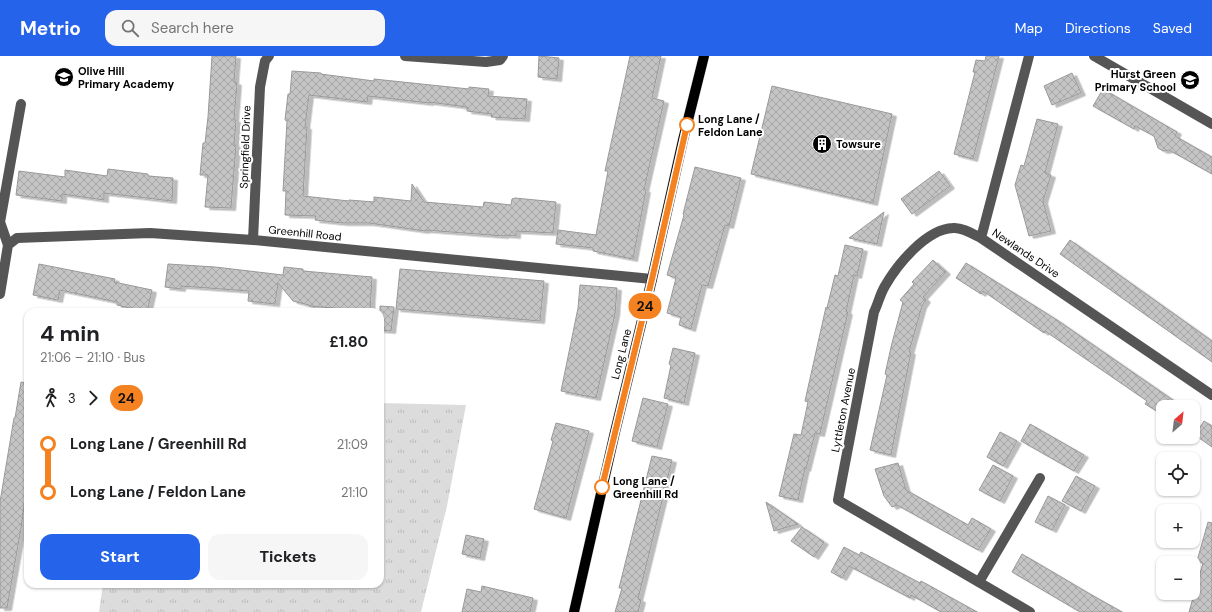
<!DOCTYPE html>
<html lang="en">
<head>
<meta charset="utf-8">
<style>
	:root { --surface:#fff; --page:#f6f6f6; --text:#202124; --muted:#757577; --accent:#2563eb }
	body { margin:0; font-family:"DM Sans",sans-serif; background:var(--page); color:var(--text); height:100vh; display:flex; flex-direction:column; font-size:15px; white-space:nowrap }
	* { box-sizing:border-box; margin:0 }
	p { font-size:13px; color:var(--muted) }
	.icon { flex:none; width:22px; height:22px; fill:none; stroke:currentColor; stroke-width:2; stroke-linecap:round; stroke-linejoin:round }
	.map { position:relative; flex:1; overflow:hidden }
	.drawer { position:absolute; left:24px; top:252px; width:360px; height:280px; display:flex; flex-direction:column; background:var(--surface); border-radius:12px; box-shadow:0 1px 3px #0004 }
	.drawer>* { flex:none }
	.badge { padding:0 8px; border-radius:13px; font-size:14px; line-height:26px }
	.needle { width:26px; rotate:28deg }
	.tools { position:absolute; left:1156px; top:344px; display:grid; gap:8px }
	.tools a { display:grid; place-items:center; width:44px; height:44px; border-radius:8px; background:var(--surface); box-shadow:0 1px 3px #0004; font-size:20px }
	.map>.badge { position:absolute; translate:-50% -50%; box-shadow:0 0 0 2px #fff }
	.legs { display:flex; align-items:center; gap:6px; height:44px; padding:0 16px; font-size:13px }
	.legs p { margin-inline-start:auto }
	.head { display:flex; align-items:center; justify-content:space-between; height:68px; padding:0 16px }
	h1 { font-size:22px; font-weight:700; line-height:30px }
	.action { display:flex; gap:8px; margin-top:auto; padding:8px 16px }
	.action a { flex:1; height:46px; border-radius:12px; background:var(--accent); color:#fff; font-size:16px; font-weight:700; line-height:46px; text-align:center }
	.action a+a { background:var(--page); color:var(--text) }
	ul { padding:0 16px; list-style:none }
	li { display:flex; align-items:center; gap:14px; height:48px; font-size:15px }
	li i { display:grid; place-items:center; width:6px; height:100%; margin:0 5px; background:currentColor }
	li i::after { content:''; width:10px; height:10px; margin:-5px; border:3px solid; border-radius:50%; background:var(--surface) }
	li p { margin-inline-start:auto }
	li:first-child i { background:linear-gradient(#0000 50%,currentColor 0) }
	li:last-child i { background:linear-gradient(currentColor 50%,#0000 0) }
	header { display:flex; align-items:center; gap:24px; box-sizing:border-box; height:56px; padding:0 20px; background:var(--accent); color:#fff }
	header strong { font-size:19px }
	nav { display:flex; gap:22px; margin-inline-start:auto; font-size:14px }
	.search { width:280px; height:36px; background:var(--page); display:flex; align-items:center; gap:10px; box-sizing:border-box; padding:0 14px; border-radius:12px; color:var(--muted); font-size:15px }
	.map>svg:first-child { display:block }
</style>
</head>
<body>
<header>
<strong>Metrio</strong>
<div class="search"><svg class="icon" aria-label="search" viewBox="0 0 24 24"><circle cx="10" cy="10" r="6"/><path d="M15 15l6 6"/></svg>Search here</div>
<nav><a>Map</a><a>Directions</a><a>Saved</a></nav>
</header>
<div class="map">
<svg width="1212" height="556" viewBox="0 0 1212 556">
	<defs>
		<pattern id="park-tufts" width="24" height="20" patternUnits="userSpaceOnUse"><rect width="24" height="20" fill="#dcdcdc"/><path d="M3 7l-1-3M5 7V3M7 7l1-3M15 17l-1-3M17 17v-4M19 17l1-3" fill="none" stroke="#bbb"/></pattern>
		<pattern id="building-cross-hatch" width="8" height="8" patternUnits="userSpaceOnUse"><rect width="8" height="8" fill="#c4c4c4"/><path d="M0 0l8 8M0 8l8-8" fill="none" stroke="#a7a7a7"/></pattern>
		<filter id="shadow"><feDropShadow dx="4.5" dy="2.5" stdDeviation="0" flood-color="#0004"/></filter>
	</defs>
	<rect width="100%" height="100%" fill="#fff"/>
	<path fill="url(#park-tufts)" d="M380,347l86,2 -19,101 -26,106h-322l4,-28h277z"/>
	<path fill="url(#building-cross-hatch)" stroke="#999" filter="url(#shadow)" d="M212,0h24l-2,26 3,1 -3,37h2l-2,25h2l-5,63 -26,-1 3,-32h-8l3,-32h2l3,-26z
		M539,0l20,2 -2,21 -19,-2z
		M630,0h31l-9,42 12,3 -20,89h2l-13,69 -40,-8v-3l-37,-4 2,-14 38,5 12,-64h-3z
		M986,0h13l-26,103 -19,-5 21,-82h-2l3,-12 9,1z
		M292,15l29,2v1l53,7v-2l95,10v-2l20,2 -1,7 39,3 -2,20 -34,-2 1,-3 -25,-3v-4l-38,-5v1l-61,-7 -1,6 -58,-7 -4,32h2l-4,69 46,5v-1l25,2v-5l37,4 1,-17 12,18 59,5 1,-5 27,3 1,-6 3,-1 41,4 -3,31 -37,-2v5l-11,-1 -1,1 -79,-6v1l-56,-8h-26l-28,-3 1,-4 -31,-1 1,-24h-3l4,-70 -2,-1 3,-26h2z
		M1072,17l9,20 -29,12 -8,-19z
		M772,30l120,28 -19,89 -122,-29z
		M1103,33l74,43 -2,4 37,21v17l-43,-24 -6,1 -5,-3 -4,-12 -19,-10 -1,3 -41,-23z
		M1037,63l21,5 -13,49 6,2 -8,26 8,30 -22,5 -14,-51 6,-20 3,1z
		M695,111l46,11 -12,48 -4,-1 -17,61 -6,-1 -11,44 -12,-4 2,-8 -14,-4 9,-35 -9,-3 17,-60 -1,-1z
		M108,113l40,5v2l25,2 -1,23 -68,-8v7l-42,-6v7l-46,-6 3,-24 46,6v-7l42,6z
		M939,115l11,15 -38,28 -11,-15z
		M884,156l-7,32 -28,-6z
		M1070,184l142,101v21l-152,-108z
		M845,189l18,4 -6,27 -3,-1 -8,37h2l-28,122 -5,-1 -9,36 -1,-1 -7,32 -19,-4 15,-62 7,1 7,-33 -3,-1 21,-94 1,1 8,-33 3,1z
		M933,204l13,12 -23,25 3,3 -4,6 -13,46h2l-20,103 -21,-5 17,-75 -2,-1 7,-31 11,-41 -3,-2 14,-16 -2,-2z
		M966,207l91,57 126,87h-20v8l-18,-11 2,-3 -102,-70 -1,2 -61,-42 -2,3 -25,-16z
		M39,208l76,15 -1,3 38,8 -5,22 -30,-7v-3l-57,-12 -2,10 -25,-5z
		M168,208l47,3 68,8 1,-8 19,2v2l69,6 -2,34 -61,-5v-1l-16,-4 -15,-18 -3,21 -27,-3 1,-10 -68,-5v3l-16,-2z
		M400,213l144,12 -4,40 -144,-12z
		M580,229l37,3 -2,26 -19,84 -35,-7 17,-83z
		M380,250l14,1 -3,24 -11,-1z
		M673,292l22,5 -11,50 -20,-5 7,-33 -2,-1z
		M21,326l7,1v95l-7,50 -14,80h-7v-106l14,-84h1z
		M643,342l25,6 -11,43 -25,-6z
		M1204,365l8,5v21l-17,-12z
		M556,367l33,8 -23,87 -32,-9 19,-68 -2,-1z
		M1030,368l54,31 -10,16 -53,-30z
		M1000,376l17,9 -14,25 -16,-9z
		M652,400l20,4 -34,139 3,1 -3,12h-23l7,-24h-3z
		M898,407l8,27 62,35 4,-7 19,11 -13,21 -81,-45 -5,2 -8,-11 -9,-27z
		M993,409l20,11 -13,25 -21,-11z
		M1076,420l19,10 -14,25 -19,-10z
		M1048,440l17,9 -13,25 -17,-8z
		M766,446l32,22 -24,7z
		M1208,466l4,1v89h-23l14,-49 -6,-2z
		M802,471l22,15 -10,15 -23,-16z
		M466,479l18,4 -4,19 -18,-4z
		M844,491l15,8 2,-3 59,31 1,-2 56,31h-36l-30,-17 -1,3 -61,-32 -7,12 -11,-6z
		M1022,498l68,40 32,18h-42l-68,-40z
		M482,530l51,12 -3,14h-68l5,-23 14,3z"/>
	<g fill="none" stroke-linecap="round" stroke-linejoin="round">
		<g stroke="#dbdbdb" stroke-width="11">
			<path id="major" d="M574,556l41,-180 37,-153 31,-139 21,-84"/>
		</g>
		<path stroke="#555" stroke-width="10" d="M405,0l81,6 14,-2 3,-4
			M1029,0l-48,182 231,157
			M1094,0l118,68
			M981,182c-8,-4 -19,-11 -28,-10 -27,1 -56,37 -68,58 -5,8 -7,18 -11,26l-36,188 192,112
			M253,184l7,-153 5,-26 4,-5
			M8,189l-8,-23 21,-118
			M0,238l8,-49 9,-7 133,-5 103,7 399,39
			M979,526l61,-104"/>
		<use href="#major" stroke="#000" stroke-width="10"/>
	</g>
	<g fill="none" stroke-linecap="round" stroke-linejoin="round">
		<g stroke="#fff" stroke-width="9">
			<path id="line-1" d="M602,431l50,-208 35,-154"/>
		</g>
		<use href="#line-1" stroke="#f58220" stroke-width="6"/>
	</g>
	<defs>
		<g id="school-disc" transform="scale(1)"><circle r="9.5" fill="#000" stroke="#fff"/><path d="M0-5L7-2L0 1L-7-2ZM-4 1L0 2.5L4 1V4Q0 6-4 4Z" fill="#fff"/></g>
		<g id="building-disc" transform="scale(1)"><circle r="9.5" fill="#000" stroke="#fff"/><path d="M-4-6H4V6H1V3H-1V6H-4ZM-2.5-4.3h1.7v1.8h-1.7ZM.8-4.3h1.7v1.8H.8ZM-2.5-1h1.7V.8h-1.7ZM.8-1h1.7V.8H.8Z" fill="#fff"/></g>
	</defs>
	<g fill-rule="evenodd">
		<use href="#school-disc" x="64" y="21"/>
		<use href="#school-disc" x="1190" y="24"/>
		<use href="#building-disc" x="822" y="88"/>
	</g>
	<g fill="#fff" stroke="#f58220" stroke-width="2">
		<circle cx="687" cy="69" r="7"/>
		<circle cx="602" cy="431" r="7"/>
	</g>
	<g text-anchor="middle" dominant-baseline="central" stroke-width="4" stroke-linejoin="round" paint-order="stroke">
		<g font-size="11" font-weight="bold" fill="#000" stroke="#fff" text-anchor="start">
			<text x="78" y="15">Olive Hill<tspan x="78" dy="13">Primary Academy</tspan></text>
			<text x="1176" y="18" text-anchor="end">Hurst Green<tspan x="1176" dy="13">Primary School</tspan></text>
			<text x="836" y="88">Towsure</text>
		</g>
		<g font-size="11" font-weight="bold" fill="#000" stroke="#fff" text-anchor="start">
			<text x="698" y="63">Long Lane /<tspan x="698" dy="13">Feldon Lane</tspan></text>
			<text x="613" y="425">Long Lane /<tspan x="613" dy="13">Greenhill Rd</tspan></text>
		</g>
		<g font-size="11" fill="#000" stroke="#fff">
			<text transform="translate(245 91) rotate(-88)">Springfield Drive</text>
			<text transform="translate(305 177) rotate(6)">Greenhill Road</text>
			<text transform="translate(1026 197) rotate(34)">Newlands Drive</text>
			<text transform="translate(621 298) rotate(-76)">Long Lane</text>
			<text transform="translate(843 354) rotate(-79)">Lyttleton Avenue</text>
		</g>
	</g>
</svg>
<div class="tools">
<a><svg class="needle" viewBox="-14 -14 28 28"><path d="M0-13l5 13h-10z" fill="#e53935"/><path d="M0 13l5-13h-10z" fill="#757577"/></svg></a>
<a><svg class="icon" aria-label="locate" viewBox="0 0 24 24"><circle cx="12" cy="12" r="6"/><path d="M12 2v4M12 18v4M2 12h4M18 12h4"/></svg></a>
<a>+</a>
<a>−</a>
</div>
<b class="badge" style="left:645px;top:250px;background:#f58220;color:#111">24</b>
<section class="drawer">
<div class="head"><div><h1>4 min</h1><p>21:06 – 21:10 · Bus</p></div><b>£1.80</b></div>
<div class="legs"><svg class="icon" aria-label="walk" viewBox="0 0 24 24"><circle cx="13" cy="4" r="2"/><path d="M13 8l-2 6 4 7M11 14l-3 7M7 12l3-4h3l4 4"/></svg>3<svg class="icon" aria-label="forward" viewBox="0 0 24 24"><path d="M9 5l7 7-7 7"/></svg><b class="badge" style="background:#f58220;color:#111">24</b></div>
<ul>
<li><i style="color:#f58220"></i><b>Long Lane / Greenhill Rd</b><p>21:09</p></li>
<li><i style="color:#f58220"></i><b>Long Lane / Feldon Lane</b><p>21:10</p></li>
</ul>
<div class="action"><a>Start</a><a>Tickets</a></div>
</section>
</div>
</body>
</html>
